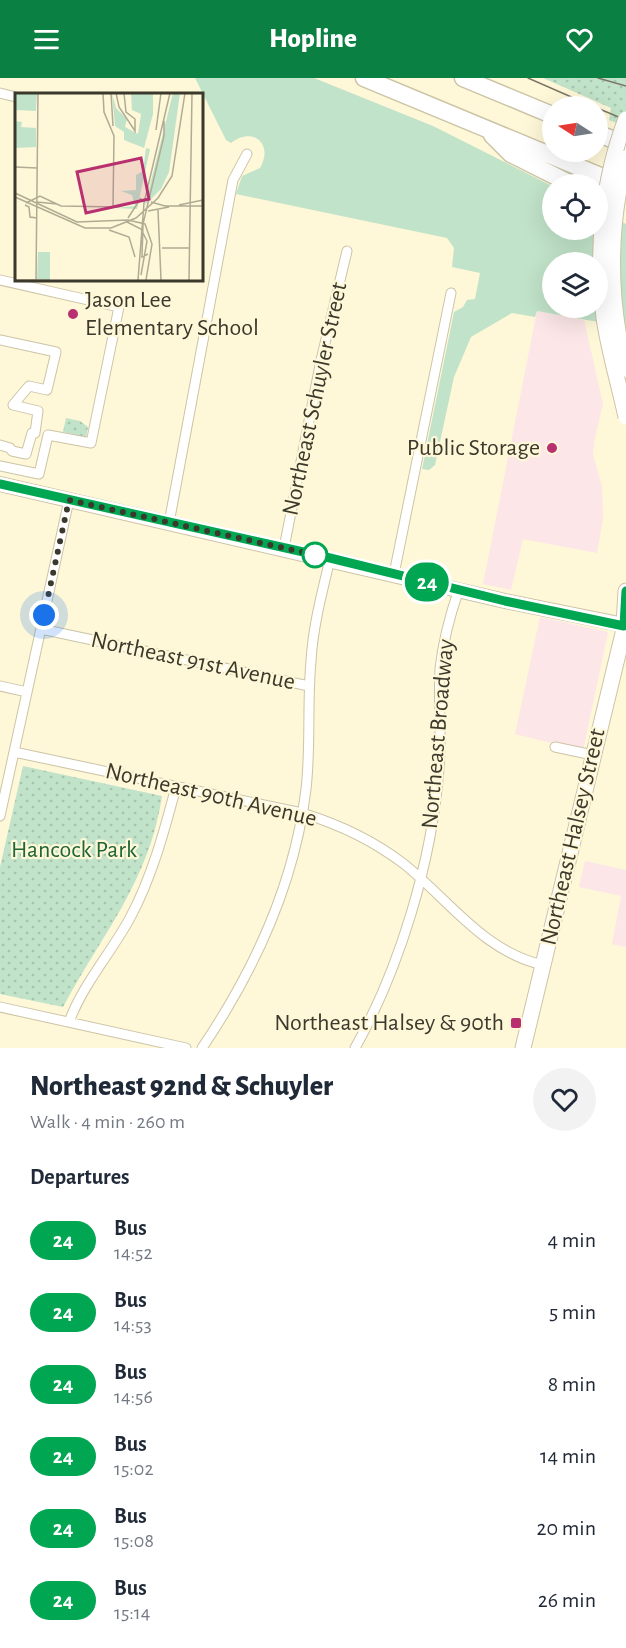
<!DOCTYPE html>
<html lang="en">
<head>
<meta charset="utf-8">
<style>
	:root { --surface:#fff; --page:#f2f2f3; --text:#1f2937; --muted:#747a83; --accent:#0b8043 }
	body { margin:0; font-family:"Alegreya Sans",sans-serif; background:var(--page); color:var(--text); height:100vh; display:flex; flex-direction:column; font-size:22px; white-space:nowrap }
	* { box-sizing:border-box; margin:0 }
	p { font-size:20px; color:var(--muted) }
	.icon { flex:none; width:33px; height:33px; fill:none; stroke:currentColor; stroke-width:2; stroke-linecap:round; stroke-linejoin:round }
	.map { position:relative; height:970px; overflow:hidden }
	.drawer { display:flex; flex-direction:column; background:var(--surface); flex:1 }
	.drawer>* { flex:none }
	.badge { padding:0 12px; border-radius:20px; font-size:21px; line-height:39px }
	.needle { width:39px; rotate:282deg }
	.controls { position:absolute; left:542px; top:18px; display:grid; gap:12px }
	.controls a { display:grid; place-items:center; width:66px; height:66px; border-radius:50%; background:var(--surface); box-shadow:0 6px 24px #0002; font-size:30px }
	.you { position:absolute; width:30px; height:30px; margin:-15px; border:4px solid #fff; border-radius:50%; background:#1a73e8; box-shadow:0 0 0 9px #1a73e833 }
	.map>.badge { position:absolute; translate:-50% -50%; box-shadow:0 0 0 3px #fff }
	h2 { padding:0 30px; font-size:22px; line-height:54px }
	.round { display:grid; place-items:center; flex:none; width:63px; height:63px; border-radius:32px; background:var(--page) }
	.summary { display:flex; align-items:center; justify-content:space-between; height:102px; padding:0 30px }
	h1 { font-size:28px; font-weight:800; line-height:45px }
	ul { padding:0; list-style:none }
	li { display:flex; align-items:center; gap:18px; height:72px; padding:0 30px }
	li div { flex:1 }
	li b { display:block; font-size:22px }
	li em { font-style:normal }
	li .badge { min-width:66px; font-weight:700; text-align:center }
	header { display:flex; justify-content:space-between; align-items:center; height:78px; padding:0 30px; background:var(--accent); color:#fff; font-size:27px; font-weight:800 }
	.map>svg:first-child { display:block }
</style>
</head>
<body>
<header><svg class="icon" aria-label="menu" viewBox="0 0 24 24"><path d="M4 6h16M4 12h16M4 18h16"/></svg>Hopline<svg class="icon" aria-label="heart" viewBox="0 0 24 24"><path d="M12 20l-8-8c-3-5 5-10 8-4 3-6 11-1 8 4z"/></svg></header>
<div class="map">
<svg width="626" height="970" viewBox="0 0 626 970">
	<defs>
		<pattern id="park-dots" width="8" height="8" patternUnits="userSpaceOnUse" patternTransform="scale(1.5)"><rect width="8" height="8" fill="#c1e3c9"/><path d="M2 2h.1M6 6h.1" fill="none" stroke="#a7c4ad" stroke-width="1.8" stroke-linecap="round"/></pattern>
	</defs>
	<rect width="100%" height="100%" fill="#fef7d8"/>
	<path fill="#fce6e8" d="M537,233l47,9 19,84 -9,38 -1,13 9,31 1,33 -6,34 -74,-14 -12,51 -28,-6z
		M540,539l68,15 -25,119 -68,-17z
		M585,783l41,9v77l-14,-3 9,-48 -42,-9z"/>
	<path fill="#c1e3c9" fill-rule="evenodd" d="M195,0h119l119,48 119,60v44h45v-21l29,15v103l-89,-16 -2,6 -23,-4 -41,24 -17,40 -19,88 -6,5 -7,-1 32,-157 9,-5 4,-7 8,-1 5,-26 -28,-6 2,-19 -7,-10 -211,-44 6,-18 18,-8c14,-24 -7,-42 -29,-25l-5,-3zM552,184h45v46h-45z"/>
	<path fill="url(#park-dots)" d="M543,0h83v49l-17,-7 2,-12z
		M66,340l14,3 8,6 -2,10 -23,-5z
		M23,688l139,30c-13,86 -60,138 -99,211l-63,-13v-127z"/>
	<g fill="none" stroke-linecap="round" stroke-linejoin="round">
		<g stroke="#ccc4a6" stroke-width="11">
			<path id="street" d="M0,15l16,4
				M0,202l119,27 -28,136 -43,-8 -9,39 -39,-8
				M0,262l56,12 -9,38 -18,-4 -16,19 25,6 -3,22h-3l-6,21 -14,-3 -2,-3 -10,-3
				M169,445l64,-343 14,-26
				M284,470l37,-188 26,-109
				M394,496l57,-281
				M41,551l268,57
				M0,608l27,6
				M555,669l38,8
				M14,674l288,61c36,11 72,28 102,51 45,36 80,88 139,101
				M0,738l69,-316
				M0,929l186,41
				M69,944c14,-38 42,-69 61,-104 22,-41 34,-86 46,-131
				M202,970c52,-77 93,-166 104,-259 5,-43 1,-85 5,-128 2,-35 11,-68 19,-102
				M355,970c45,-80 77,-187 84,-279 3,-33 -1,-67 1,-100 3,-28 10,-54 19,-80"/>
		</g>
		<g stroke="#ccc4a6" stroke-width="16">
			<path id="secondary" d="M0,406l505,117 119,24"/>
		</g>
		<g stroke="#ccc4a6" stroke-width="17">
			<path id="primary" d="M624,547l2,-34
				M523,970l103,-427"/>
		</g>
		<g stroke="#ccc4a6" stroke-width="19">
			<path id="highway" d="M364,0l258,107
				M463,0l89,37
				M597,55l29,12
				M492,57l19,19 60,30"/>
		</g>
		<use href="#street" stroke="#fff" stroke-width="9"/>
		<use href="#secondary" stroke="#fff" stroke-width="14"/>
		<use href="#primary" stroke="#fff" stroke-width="15"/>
		<use href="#highway" stroke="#fff" stroke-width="16"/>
		<path stroke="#7b7664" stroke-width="1.5" d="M528,0l64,28
			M598,0l28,8
			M597,30l29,12"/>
		<g stroke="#ccc4a6" stroke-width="17" stroke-linecap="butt">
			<path id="primary-bridge" d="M626,41c-24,62 -30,133 -22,199 5,34 15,66 22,99
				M626,80c-18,69 -18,142 0,211"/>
		</g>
		<use href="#primary-bridge" stroke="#fff" stroke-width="15"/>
	</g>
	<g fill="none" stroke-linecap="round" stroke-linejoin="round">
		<g stroke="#fff" stroke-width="14">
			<path id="line" d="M0,406l330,74 175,43 119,25 2,-35"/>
		</g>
		<use href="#line" stroke="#00a651" stroke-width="9"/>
		<path stroke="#3b382c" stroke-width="6" stroke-dasharray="0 10.8" d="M44,537l25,-115 246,55"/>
	</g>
	<g fill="#b83070" stroke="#fef7d8" stroke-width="2">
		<circle cx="73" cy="236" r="6"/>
		<circle cx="552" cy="370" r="6"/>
		<rect x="510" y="939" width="12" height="12" rx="3"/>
	</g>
	<circle fill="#fff" stroke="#00a651" stroke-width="3" cx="315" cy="477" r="12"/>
	<g text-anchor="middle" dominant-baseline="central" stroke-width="4.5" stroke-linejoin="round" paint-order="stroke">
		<g font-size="24" fill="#3b382c" stroke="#fef7d8" text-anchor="end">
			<text x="85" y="222" text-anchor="start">Jason Lee<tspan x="85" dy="28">Elementary School</tspan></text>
			<text x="540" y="370">Public Storage</text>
			<text x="504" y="945">Northeast Halsey &amp; 90th</text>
		</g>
		<g font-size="24" fill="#3b382c" stroke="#fef7d8">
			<text transform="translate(315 321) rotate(-78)">Northeast Schuyler Street</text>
			<text transform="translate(193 583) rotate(12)">Northeast 91st Avenue</text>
			<text transform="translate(438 656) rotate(-85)">Northeast Broadway</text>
			<text transform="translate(211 717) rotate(13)">Northeast 90th Avenue</text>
			<text transform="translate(573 759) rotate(-77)">Northeast Halsey Street</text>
		</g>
		<g font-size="24" fill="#1e6537" stroke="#fef7d8">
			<text x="74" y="772">Hancock Park</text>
		</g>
	</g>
	<g transform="translate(15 15)">
		<rect width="188" height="188" fill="#fef7d8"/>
		<path d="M0,28l7,1 -1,5 15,1v19l-21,1zM131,55l4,1 -13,60 -22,-1 20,-2 -3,-11 -11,-4 15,-1v-15l7,-4z" fill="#c1e3c9"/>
		<path d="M97,0l4,15 11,11 -2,8 13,7 3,-20 -9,-4 -1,-17h22v21l-9,34 -20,-8v-8l-9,-6z" fill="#c1e3c9"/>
		<path d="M0,0h22l-1,18 -21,-1zM158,0h7l-11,79 -8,17 -16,16zM23,159h12v27h-13z" fill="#c1e3c9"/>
		<path fill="none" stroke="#b0ab93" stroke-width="1.5" d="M88,0l1,19 10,24 -1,71M96,0l2,33M101,0l3,14 16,24v-12l-9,-7 -2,-19M141,37l5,-37M0,74l22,1M0,100l62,29 51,-2 17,4 7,20 -6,36M0,104l70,31h26l25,-10 22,-20 14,-22 13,-83M22,109l20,2M136,109l14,4h38M11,110l14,-7 21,10 57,1 21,-6M10,112l4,2 1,10 7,1M164,112l24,-5M143,117l3,70M133,118l21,-4M113,125l13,-20M112,129l14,7 6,12 -6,34M94,137l20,7 6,20M147,155h28M133,161l-6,3 1,-33 21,-88v-15M0,187h35M21,187l2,-187M123,187l6,-77 26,-110M174,187l3,-187"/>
		<path fill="#b83070" fill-opacity="0.15" stroke="#b83070" stroke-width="3" d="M126,65l8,41 -63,14 -9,-41z"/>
		<rect width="188" height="188" fill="none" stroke="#3b382c" stroke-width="3"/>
	</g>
</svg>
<div class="controls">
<a><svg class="needle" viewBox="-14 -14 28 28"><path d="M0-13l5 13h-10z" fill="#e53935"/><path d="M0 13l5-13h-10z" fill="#747a83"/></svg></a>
<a><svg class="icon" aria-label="locate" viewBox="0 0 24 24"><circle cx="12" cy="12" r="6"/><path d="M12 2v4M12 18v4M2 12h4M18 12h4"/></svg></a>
<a><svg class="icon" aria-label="layers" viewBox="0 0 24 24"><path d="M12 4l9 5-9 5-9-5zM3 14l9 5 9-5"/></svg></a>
</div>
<div class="you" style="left:44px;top:537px"></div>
<b class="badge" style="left:427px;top:504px;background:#00a651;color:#fff">24</b>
</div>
<section class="drawer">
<div class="summary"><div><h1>Northeast 92nd &amp; Schuyler</h1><p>Walk · 4 min · 260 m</p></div><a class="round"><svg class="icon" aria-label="heart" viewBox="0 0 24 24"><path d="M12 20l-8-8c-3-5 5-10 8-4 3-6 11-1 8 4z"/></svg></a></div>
<h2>Departures</h2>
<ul>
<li><span class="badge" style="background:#00a651;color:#fff">24</span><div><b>Bus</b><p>14:52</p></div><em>4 min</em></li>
<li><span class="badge" style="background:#00a651;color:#fff">24</span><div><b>Bus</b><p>14:53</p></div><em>5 min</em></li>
<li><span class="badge" style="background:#00a651;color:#fff">24</span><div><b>Bus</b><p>14:56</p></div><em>8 min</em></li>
<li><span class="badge" style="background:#00a651;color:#fff">24</span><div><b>Bus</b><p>15:02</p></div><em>14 min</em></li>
<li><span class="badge" style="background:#00a651;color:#fff">24</span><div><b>Bus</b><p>15:08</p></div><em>20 min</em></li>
<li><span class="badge" style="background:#00a651;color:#fff">24</span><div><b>Bus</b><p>15:14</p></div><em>26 min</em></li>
</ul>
</section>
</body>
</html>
